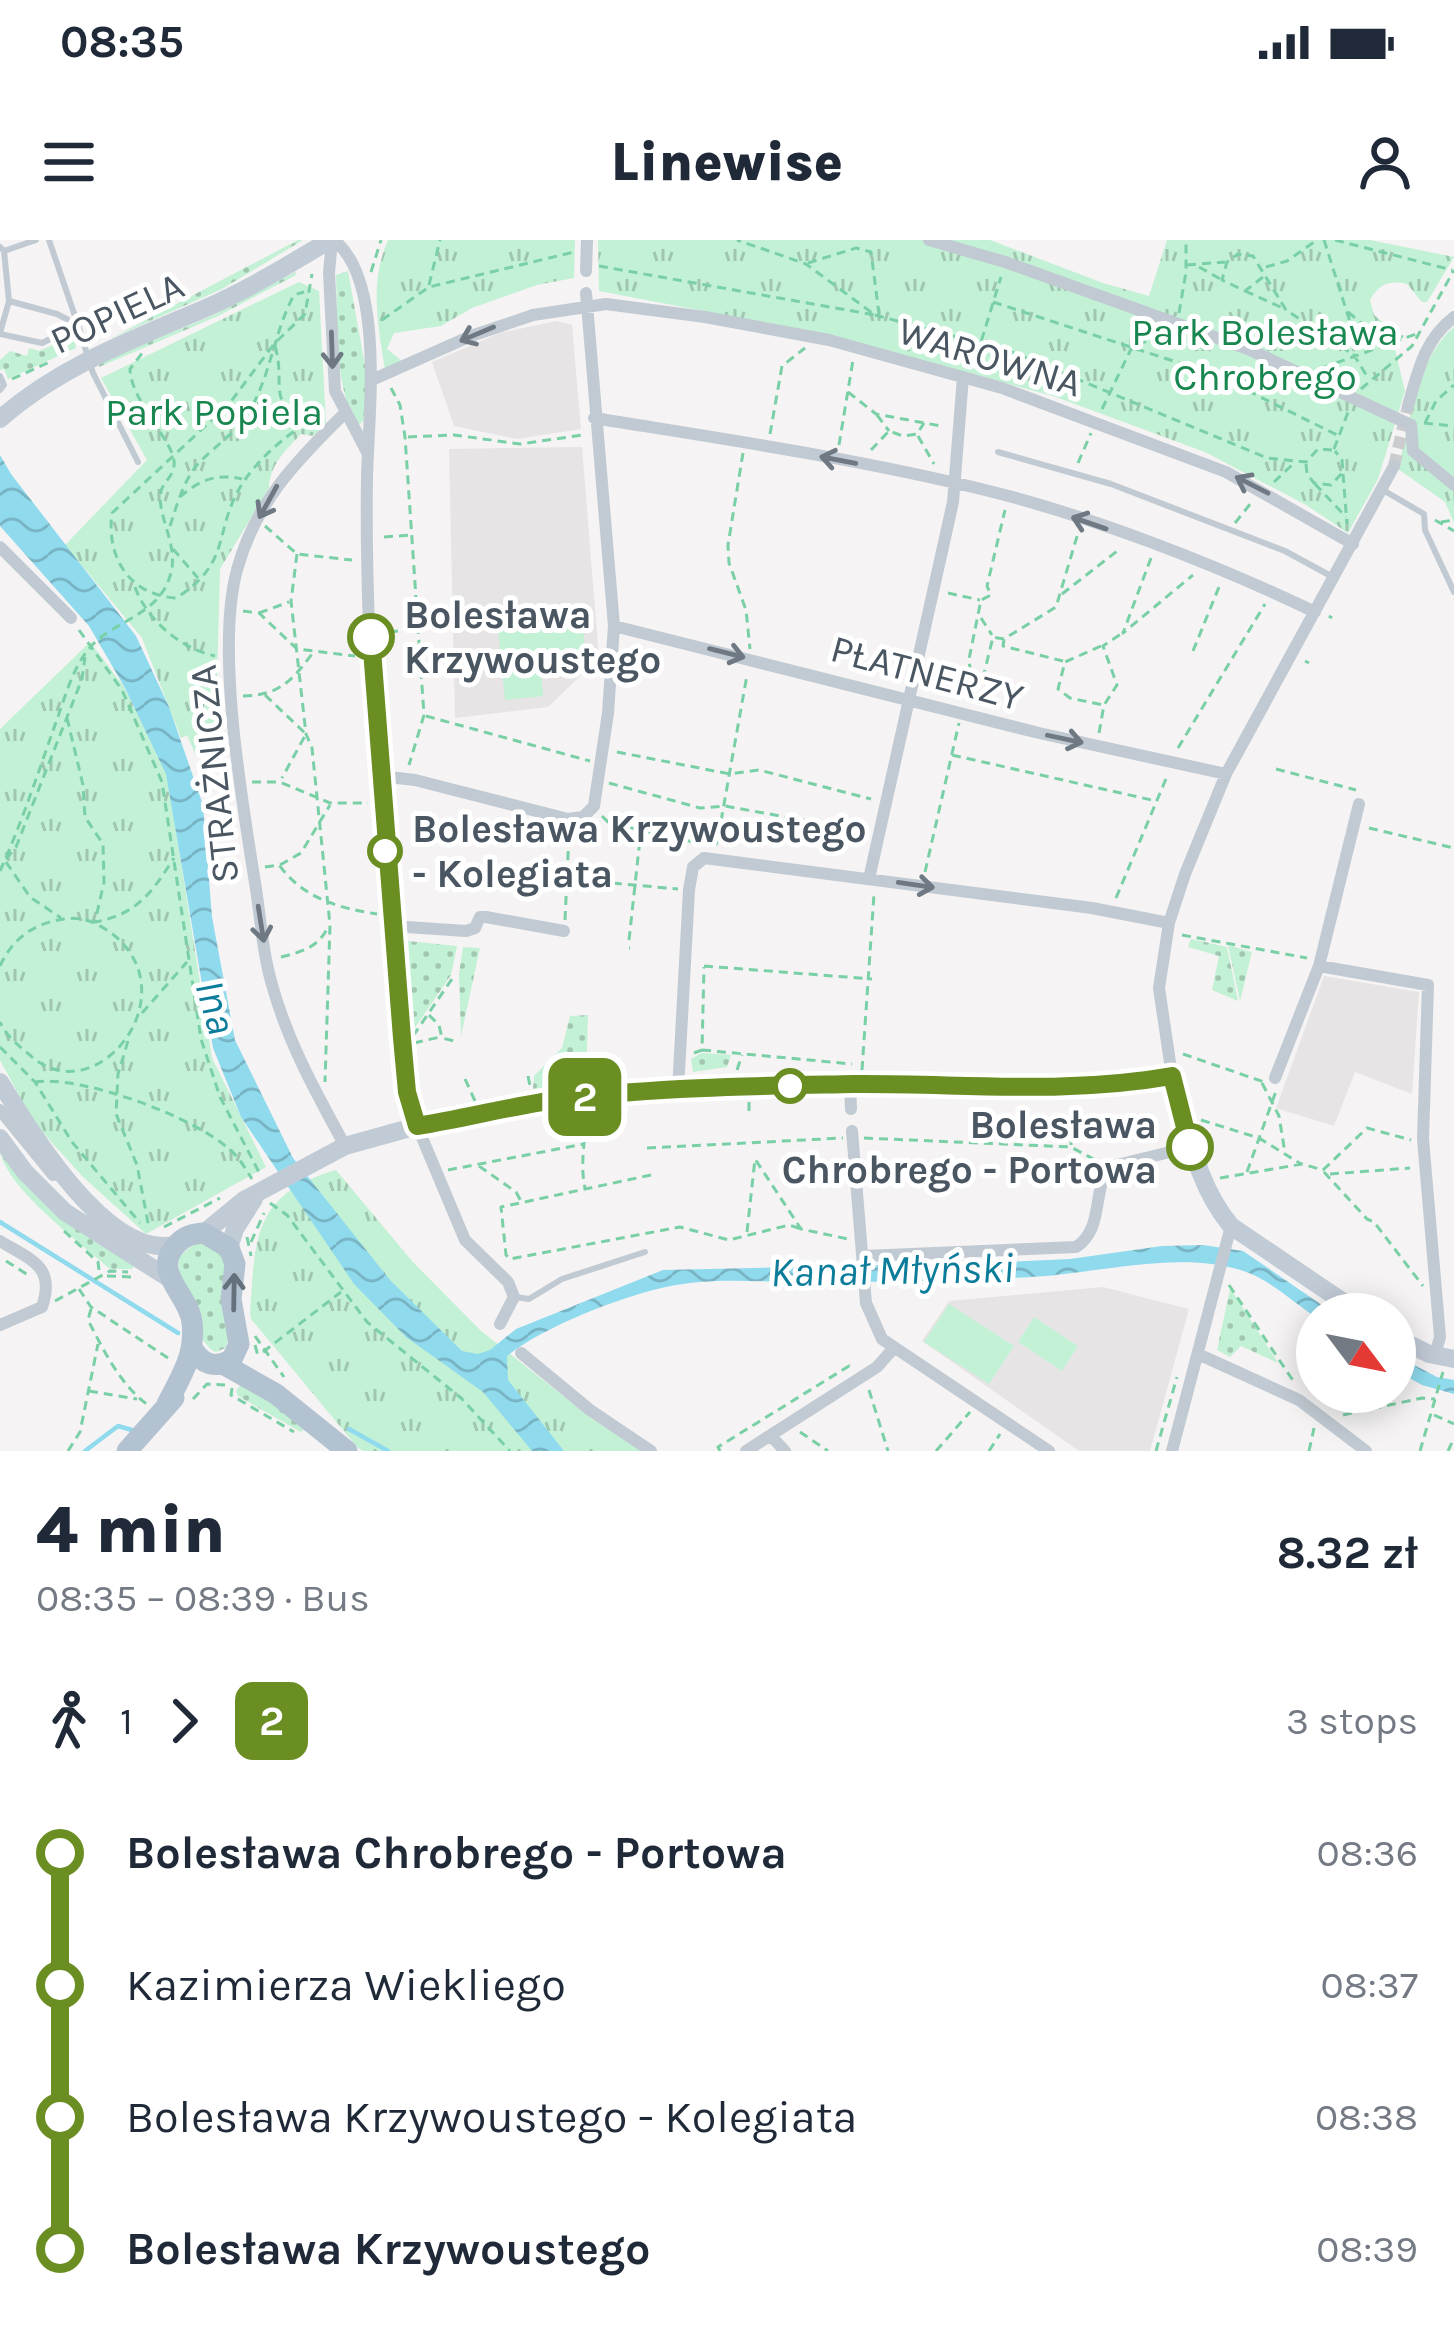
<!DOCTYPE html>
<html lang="en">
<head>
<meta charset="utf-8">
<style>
	:root { --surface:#fff; --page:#f2f2f3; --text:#1f2937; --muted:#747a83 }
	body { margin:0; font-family:Karla,sans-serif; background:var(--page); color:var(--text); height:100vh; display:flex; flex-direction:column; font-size:45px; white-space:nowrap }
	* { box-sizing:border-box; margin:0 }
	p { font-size:39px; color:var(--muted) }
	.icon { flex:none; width:66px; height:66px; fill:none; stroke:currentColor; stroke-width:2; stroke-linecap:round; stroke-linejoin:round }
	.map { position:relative; height:1211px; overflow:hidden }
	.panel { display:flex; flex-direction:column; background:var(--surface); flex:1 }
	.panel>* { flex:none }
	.badge { padding:0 24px; border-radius:18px; font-size:42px; line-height:78px }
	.needle { width:78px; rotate:122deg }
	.fabs { position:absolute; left:1296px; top:1053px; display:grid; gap:24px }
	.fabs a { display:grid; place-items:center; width:120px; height:120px; border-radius:50%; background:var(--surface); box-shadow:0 6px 30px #0003; font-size:60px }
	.map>.badge { position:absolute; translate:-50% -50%; box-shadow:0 0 0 6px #fff }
	.legs { display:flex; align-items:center; gap:18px; height:132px; padding:0 36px; font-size:39px }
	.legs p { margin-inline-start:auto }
	.headline { display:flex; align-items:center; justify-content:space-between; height:204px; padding:0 36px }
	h1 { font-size:66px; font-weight:800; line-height:90px }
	ul { padding:0 36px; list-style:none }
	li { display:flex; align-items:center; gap:42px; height:132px; font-size:45px }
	li i { display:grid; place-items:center; width:18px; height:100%; margin:0 15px; background:currentColor }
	li i::after { content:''; width:30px; height:30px; margin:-15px; border:9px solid; border-radius:50%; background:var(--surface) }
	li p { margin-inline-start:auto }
	li:first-child i { background:linear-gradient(#0000 50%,currentColor 0) }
	li:last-child i { background:linear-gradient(currentColor 50%,#0000 0) }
	.status { display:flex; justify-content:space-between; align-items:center; height:84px; padding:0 60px; background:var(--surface); direction:ltr }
	.status svg { height:33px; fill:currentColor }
	header { display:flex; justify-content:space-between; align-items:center; height:156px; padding:0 36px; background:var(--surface); font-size:54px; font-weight:800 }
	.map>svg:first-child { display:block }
</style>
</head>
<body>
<div class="status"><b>08:35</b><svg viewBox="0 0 49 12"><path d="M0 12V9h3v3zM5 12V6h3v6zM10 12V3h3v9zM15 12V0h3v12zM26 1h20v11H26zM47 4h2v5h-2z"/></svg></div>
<header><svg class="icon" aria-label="menu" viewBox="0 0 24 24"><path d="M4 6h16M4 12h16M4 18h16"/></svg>Linewise<svg class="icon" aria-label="person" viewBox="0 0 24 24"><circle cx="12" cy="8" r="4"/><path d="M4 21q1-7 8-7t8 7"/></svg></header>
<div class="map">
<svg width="1454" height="1211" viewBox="0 0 1454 1211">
	<defs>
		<pattern id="grass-dots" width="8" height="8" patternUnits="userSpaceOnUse" patternTransform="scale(3)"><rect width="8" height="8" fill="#c3f1d5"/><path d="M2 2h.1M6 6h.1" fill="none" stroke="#a0c6b0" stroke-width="1.8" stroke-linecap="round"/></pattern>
		<pattern id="park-tufts" width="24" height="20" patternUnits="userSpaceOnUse" patternTransform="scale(3)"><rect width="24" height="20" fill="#c3f1d5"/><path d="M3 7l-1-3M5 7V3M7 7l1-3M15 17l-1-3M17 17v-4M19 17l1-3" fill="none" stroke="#a0c6b0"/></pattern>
		<pattern id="water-waves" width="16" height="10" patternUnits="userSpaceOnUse" patternTransform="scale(3)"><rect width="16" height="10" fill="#90daee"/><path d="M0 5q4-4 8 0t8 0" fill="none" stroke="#78b4c4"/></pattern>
	</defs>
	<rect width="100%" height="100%" fill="#f5f3f3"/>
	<path fill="#e6e4e5" d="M557,81l15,4 9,104 -64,10 -63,-13 -22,-64 68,-29z
		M582,207l17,211 -51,49 -93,11 -6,-269z
		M1324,736l95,16 -7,102 -57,-22 -21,54 -58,-18z
		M1103,1047l86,22 -39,142h-71l-157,-110 27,-40z"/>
	<path fill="url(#grass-dots)" d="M298,0h5l-81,49 -112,50z
		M348,31l20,111 -4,38 -4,4 -4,-1c-23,-43 -18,-100 -20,-148z
		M295,32l1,3 -78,41 -119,51v-4l117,-49z
		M74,96l2,12 -68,31 -4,-10 -4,1v-10l10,-9 17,5 2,-8 10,3z
		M1191,699l36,8 11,54 -26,-11 7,-34 -31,-9z
		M407,701l50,5 -6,29 -37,54z
		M1228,705l24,7 -12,49z
		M463,707l17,1 -19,88 -2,-62z
		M588,775l-2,67 -53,7 1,-13 28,-28 8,-32z
		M702,813l29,2 -4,12 -34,5 -2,-13z
		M0,907l136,115 -4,7h-22c-28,-25 -110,-85 -110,-122z
		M195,1003l17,2 12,14 5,80 -4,9 -9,4c-20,-7 -41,-74 -37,-95z
		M1230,1049h1l47,74 -37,-17 -11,11 -13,-7z
		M244,1140l60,49 -3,3 -63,-36 -2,-5z"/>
	<path fill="url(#park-tufts)" d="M388,0h187l-1,38 -37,7 -65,23 -31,18 -47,7 -7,16 16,13 -18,8c-7,-46 -16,-86 3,-130z
		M598,0h392l113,43 46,13 18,-56h203l84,17 -27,45h-5l-15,-18c-18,-4 -28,0 -37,16l4,15 16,13 15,63 -27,88 -30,54 -42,-28 -101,-53 -152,-56 -224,-61 -230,-44z
		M299,42l20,9 7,133 -13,12 -12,-2c-14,15 -32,31 -32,54l-49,81 -5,186 -19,1 -9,-21 -6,3 -39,-100 -77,-93 82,-85 -46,-82z
		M1454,87v196l-9,-21 -47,-33c12,-46 18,-110 56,-142z
		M90,402l35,46 42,86 45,284 54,109 -120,67 -63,-57 -49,-54 -34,-63v-331z
		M336,930l76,91 68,69 111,88 50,33h-278l-5,-3 -107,-129 -1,-5c5,-76 3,-120 86,-144z"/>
	<path fill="#c3f1d5" d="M582,373l3,40 -45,4 3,39 -38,4 -8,-80z
		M949,1064l65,42 -25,38 -65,-42z
		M1034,1077l44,29 -16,25 -44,-29z"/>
	<path fill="url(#water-waves)" d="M0,215l11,19 125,162 33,71 34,98 9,112 23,123 58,118 97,122 72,71 16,3 12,-4 26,-21 147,-59 324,-7 83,-4 92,-13 41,-1 40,6 92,63h-18v4c-21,-14 -45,-36 -68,-45 -64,-25 -153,1 -218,4 -76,4 -153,5 -229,5 -47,0 -90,-5 -136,5 -46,10 -123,40 -159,69l1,24 56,71h-32l-49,-59 -77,-55 -52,-53 -113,-167 -28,-69 -47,-274 -41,-86 -36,-62 -89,-100z
		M1395,1115l42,22 17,3v14l-32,-9 -27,-15z"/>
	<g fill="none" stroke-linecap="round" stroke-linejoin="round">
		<path stroke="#90daee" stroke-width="4.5" d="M0,982l178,111
			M349,1189l39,22
			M85,1211l33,-25 14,4"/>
		<path stroke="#caccce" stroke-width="12" stroke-dasharray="12 6" stroke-linecap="butt" d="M1394,226l14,-60"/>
		<path stroke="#7ad0a6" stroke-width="3" stroke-dasharray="9 6" stroke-linecap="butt" d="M1324,0l34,107 -4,8 14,23
			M1335,0l117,30
			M808,23l48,-15 15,4 8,62
			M1187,25l38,-3
			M599,26l276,49 -69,-51 -69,-24
			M1199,27l23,13
			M1266,27l21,-6 30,-21
			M371,32l10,-32
			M1263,37l-18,14 -23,-11 5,-18 11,-8 15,2 33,54 68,45
			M429,45l11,-45
			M1245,51l40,18
			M993,62l223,73 123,61
			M1348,72l18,15 37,10
			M1179,73l7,-41v-32
			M875,75l137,37 255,106 39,4 12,-13 15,1
			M382,80l47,-33 145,-35
			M275,106c12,41 -12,55 38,80
			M977,115l24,-78
			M1322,128l97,-35
			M12,139l40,-18
			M391,148l9,17 5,32 19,278 -15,50
			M1361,149l51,-43 42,-76
			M848,152l28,22 65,12
			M1102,169l30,-62 32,-13
			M877,175l12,16
			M250,176l39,-2
			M306,183c-23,15 -46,35 -62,58 -32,48 -10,81 -68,117 -47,-3 -70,-41 -64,-85l117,-109 45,-60 31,-30 7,-40
			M1424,183l30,3
			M1425,183l11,-22 18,-16
			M770,194l12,-68 23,-18
			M918,196l16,28
			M408,197l46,-2 66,9 63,-9
			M839,205l14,-85
			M1334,209l16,-42
			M871,210l18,-19 14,5 14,-2 7,-11
			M743,213l-15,92 1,18 17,47 4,39
			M1078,223l13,-30
			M1306,224l1,10 7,9 17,2 12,-13 -1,-12 -7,-9
			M1343,234l4,50
			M1274,242l19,-18
			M1315,244l31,33
			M180,257c19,-17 37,-24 62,-18
			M1435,280l19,11
			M1441,282l13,-2
			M1235,283l16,-20
			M170,286c7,-21 13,-44 27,-61 17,-19 39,-31 53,-55 21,-36 24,-78 44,-115l10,-3
			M265,286l32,28 55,6
			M384,297l27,-2
			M173,309l25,29
			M297,314l-6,47 15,133 6,14 18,177 -5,157
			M1151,318l-28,75 70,-58
			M135,347c11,32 46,62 80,69
			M948,353l32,7
			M1062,354l59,-46
			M243,371l16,2 38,36 58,7
			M259,373l30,-11
			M1329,376l3,2
			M981,378l11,17
			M79,390l43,60 40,92 39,257 19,58 41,79
			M389,392l25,-3
			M1004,399l-1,7 60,15
			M1101,406l-36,16 -7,27 12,9 33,7
			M1193,411l26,-64
			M1305,421l4,2
			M972,449l11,-11 10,-41 11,2 52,-32 22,-74
			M265,455l41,39 -24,44
			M243,456c36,-1 48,-14 69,-42
			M968,462l4,-13 -3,-30 12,-59 10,-5 -4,-9 18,-76
			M426,476l164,45
			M67,478l16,67 2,32 18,27 1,38 -9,40c43,-8 57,-30 79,-64
			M1099,493l5,-28 13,-20 -14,-39 18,-12
			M1178,508l87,-144
			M617,512l113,22 29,-4 112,29
			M952,515l204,46
			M1276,529l80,21
			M252,542h28l50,21h38
			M609,543l91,25 25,-2 144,26
			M602,576l7,7 98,22
			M721,581l26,-146
			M1369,588l85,20
			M716,605l4,-15
			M6,619l10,-12 66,-168 3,-22
			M6,622l24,35 31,21
			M280,625l21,-12 29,-48
			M265,627l14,-2c24,33 59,43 98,49
			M0,631c21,-46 38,-98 55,-146 9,-24 16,-54 33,-75 21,-28 68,-33 81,-71 11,-28 -7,-53 -9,-80 -1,-15 12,-19 14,-33 4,-21 -43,-63 -44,-97l13,-17
			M925,632l34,-149
			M568,639l110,10
			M1116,658l52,-124
			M565,680l4,-86
			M1182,695l125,23
			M629,700l12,-110
			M629,708h1
			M281,717c20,-5 36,-9 46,-28
			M0,726c12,-27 34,-43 64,-47 20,-3 36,5 51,17 73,62 -20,177 -84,120 -13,-11 -24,-19 -31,-34
			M704,726l168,13
			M142,773l45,-51
			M429,775l10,10 3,13 12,3
			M413,796l41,-60
			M128,801l-10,33 -2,40 21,51 12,63
			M414,803l26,-6
			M0,807l35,35 37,60 68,81
			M702,810l150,14
			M694,813l8,-3 2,-83
			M1183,814l81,28
			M737,830l5,-15
			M862,830l12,-176
			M528,836l3,15
			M465,839l10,22
			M35,842c47,-7 159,35 194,67 10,8 16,19 23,30
			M1262,843l17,33 6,37
			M749,862v11
			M585,870c2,29 -6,50 0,78
			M1201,880l58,18 42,26
			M864,898l207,9 26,14
			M1071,905l2,-43
			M647,908l196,-10
			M479,926l37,26 5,9
			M448,930l136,-26
			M1247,932l29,-81
			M1324,932l43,47 7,3 49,64
			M1330,934l80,-6
			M651,935l-150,32 5,48 4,4 170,-32 49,13 60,-15 12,4
			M1220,938l82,-14 21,6 44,-42 44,12
			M270,963l17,12 80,107 94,76 49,53
			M164,987l56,-29
			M64,991l34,31 2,16
			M747,992l8,-73 46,70 47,10
			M247,997l4,19
			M251,1002l13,-29
			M6,1021l22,14
			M107,1036l26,1
			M1229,1045l65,97
			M79,1049l12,18 80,53
			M55,1061l55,-30 18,1
			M91,1069l-3,11c15,29 32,65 60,85
			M255,1096l29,41
			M255,1105l3,11
			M263,1112l78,-60
			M232,1148l-1,7 63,37
			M869,1150l19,61
			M89,1151l48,8
			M193,1159l14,-15 18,1
			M1343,1175l79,-17 13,1
			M1434,1175l20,9
			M800,1192l28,19
			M68,1211l12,-19 18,-88
			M720,1211l-2,-4 131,-81 4,5
			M936,1211l34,-39
			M989,1211l11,-17
			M1156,1211l21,-74
			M1309,1211l5,-23
			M1420,1211l23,-79
			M1448,1211l6,-13"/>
		<path stroke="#c1cad2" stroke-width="6" d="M0,7l4,4 5,50
			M4,11l32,-11
			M0,93l9,-32 48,13 21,11 15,48 45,89
			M0,94l42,9 36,-18 -29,-85
			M0,136l4,9 -4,5
			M998,212l113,32 174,67 46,25
			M1383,250l41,24 1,16 29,62
			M515,1057l14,2 33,-20 83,-27"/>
		<path stroke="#c1cad2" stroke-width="12" d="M332,0l-3,33 6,118 32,61
			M334,0c52,41 34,179 33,238 -3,205 20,411 40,614l3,17 55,131 43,42 6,15 -14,27
			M929,0l76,22 243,87 163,76 2,26 41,34
			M586,31l1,-31
			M374,139l97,-43 62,-21 73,-11 99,13 124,23 173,48 224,84 127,72
			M1408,166c10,-35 16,-66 46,-89
			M344,174c-48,47 -89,89 -107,156 -22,80 6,236 19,319 5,33 7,67 17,99 16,57 44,106 72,158
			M594,178c129,21 260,40 387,71 108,26 234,75 334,123
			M0,307l71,71
			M614,386l425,107 187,41
			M379,536l36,4 153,39 15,-2 11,-11 14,-93 6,-87 -28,-333
			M869,639l84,-377 10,-125
			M392,686l74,5 9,-3 5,-11h6l78,14
			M1319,726l109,19 -5,154 17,198 -5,18
			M1172,836l-13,-88 10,-65 16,-49 41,-100 168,-308
			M1275,838l44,-112 40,-162
			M850,844l1,25
			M678,850l11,-200 4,-23 11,-9 388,50 77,15
			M0,870l53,65
			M852,891l14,172 16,36 167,112
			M0,1001c31,19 56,25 42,66l-42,18
			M864,1016l212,-9c28,-18 16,-55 33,-80l81,-20
			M521,1113l69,57 61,41
			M1198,1114l101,46 67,51
			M771,1196l14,15
			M746,1211l131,-84 16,-18
			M1172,1211l59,-225"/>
		<path stroke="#c1cbd6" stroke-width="18" d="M0,179c60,-53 134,-80 206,-111 43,-19 84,-44 124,-68
			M0,842c29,48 110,182 177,162
			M0,898l25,34 40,40 105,67
			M204,993l40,-33 101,-54 72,-20 148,-27 86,-8 199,-7 172,4 82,-2 68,-10c17,53 22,105 59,150l130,88
			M229,1008l6,-19 19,-30
			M1395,1097l34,17 25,5"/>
		<path stroke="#b3c2d1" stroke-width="21" d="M223,1124l53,30 71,57
			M167,1164c14,-28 29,-49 25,-82 -3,-28 -43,-51 -14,-79 8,-8 15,-9 26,-10l25,15 6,16 -4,35 8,45 -7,15c-16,10 -30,6 -39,-10
			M127,1211l47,-53"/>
	</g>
	<defs><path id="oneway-shaft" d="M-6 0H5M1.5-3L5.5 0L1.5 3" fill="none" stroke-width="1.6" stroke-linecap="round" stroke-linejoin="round" transform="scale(3)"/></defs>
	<g stroke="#6e7983">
		<use href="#oneway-shaft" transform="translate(477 94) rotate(157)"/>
		<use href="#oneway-shaft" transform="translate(332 110) rotate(88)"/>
		<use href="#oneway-shaft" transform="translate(838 220) rotate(-169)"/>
		<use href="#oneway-shaft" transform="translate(1252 245) rotate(-153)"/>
		<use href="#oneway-shaft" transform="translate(268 262) rotate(119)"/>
		<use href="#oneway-shaft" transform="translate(1089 283) rotate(-161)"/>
		<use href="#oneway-shaft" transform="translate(727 413) rotate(14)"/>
		<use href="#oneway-shaft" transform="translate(1065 499) rotate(12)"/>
		<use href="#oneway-shaft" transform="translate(916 645) rotate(8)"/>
		<use href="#oneway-shaft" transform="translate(261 684) rotate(81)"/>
	</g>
	<use stroke="#64717d" href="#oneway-shaft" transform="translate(234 1052) rotate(-89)"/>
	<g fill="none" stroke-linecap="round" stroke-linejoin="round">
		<g stroke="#fff" stroke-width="27">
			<path id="line-1" d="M371,397l31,401 5,54 10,34c51,-8 101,-22 153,-28 93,-11 189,-12 283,-14 107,-1 212,11 319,-8l18,71"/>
		</g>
		<use href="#line-1" stroke="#6b8e23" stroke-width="18"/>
	</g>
	<g fill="#fff" stroke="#6b8e23" stroke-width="6">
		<circle cx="371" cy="397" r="21"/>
		<circle cx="385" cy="611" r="15"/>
		<circle cx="790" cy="846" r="15"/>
		<circle cx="1190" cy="907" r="21"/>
	</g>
	<g text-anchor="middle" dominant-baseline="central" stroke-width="10" stroke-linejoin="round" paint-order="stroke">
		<g font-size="39" fill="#4a5661" stroke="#fff">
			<text transform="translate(117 73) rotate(-25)">POPIELA</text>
			<text transform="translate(990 117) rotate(17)">WAROWNA</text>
			<text transform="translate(927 433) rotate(15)">PŁATNERZY</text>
			<text transform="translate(214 534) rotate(-96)">STRAŻNICZA</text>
		</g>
		<g font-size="39" fill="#17864f" stroke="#fff">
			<text x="1265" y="92">Park Bolesława<tspan x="1265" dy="45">Chrobrego</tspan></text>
			<text x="214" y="172">Park Popiela</text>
		</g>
		<g font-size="39" font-weight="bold" fill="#4a5661" stroke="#fff" text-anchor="start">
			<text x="404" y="375">Bolesława<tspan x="404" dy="45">Krzywoustego</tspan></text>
			<text x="412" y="589">Bolesława Krzywoustego<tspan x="412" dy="45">- Kolegiata</tspan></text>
			<text x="1157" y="885" text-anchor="end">Bolesława<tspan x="1157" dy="45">Chrobrego - Portowa</tspan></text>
		</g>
		<g font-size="42" font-style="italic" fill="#0c7c9b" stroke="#fff">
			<text transform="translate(216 767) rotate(74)">Ina</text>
			<text transform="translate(892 1030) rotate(-1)">Kanał Młyński</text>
		</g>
	</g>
</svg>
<div class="fabs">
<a><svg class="needle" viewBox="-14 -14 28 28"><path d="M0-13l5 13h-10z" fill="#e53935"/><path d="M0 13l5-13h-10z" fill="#747a83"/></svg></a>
</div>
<b class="badge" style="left:585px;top:857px;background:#6b8e23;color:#fff">2</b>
</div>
<section class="panel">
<div class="headline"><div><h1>4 min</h1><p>08:35 – 08:39 · Bus</p></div><b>8.32 zł</b></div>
<div class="legs"><svg class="icon" aria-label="walk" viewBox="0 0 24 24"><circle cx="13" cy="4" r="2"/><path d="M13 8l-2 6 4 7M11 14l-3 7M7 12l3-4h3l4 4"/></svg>1<svg class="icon" aria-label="forward" viewBox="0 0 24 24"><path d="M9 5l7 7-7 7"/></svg><b class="badge" style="background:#6b8e23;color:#fff">2</b><p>3 stops</p></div>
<ul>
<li><i style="color:#6b8e23"></i><b>Bolesława Chrobrego - Portowa</b><p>08:36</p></li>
<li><i style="color:#6b8e23"></i><span>Kazimierza Wiekliego</span><p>08:37</p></li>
<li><i style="color:#6b8e23"></i><span>Bolesława Krzywoustego - Kolegiata</span><p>08:38</p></li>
<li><i style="color:#6b8e23"></i><b>Bolesława Krzywoustego</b><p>08:39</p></li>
</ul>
</section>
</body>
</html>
